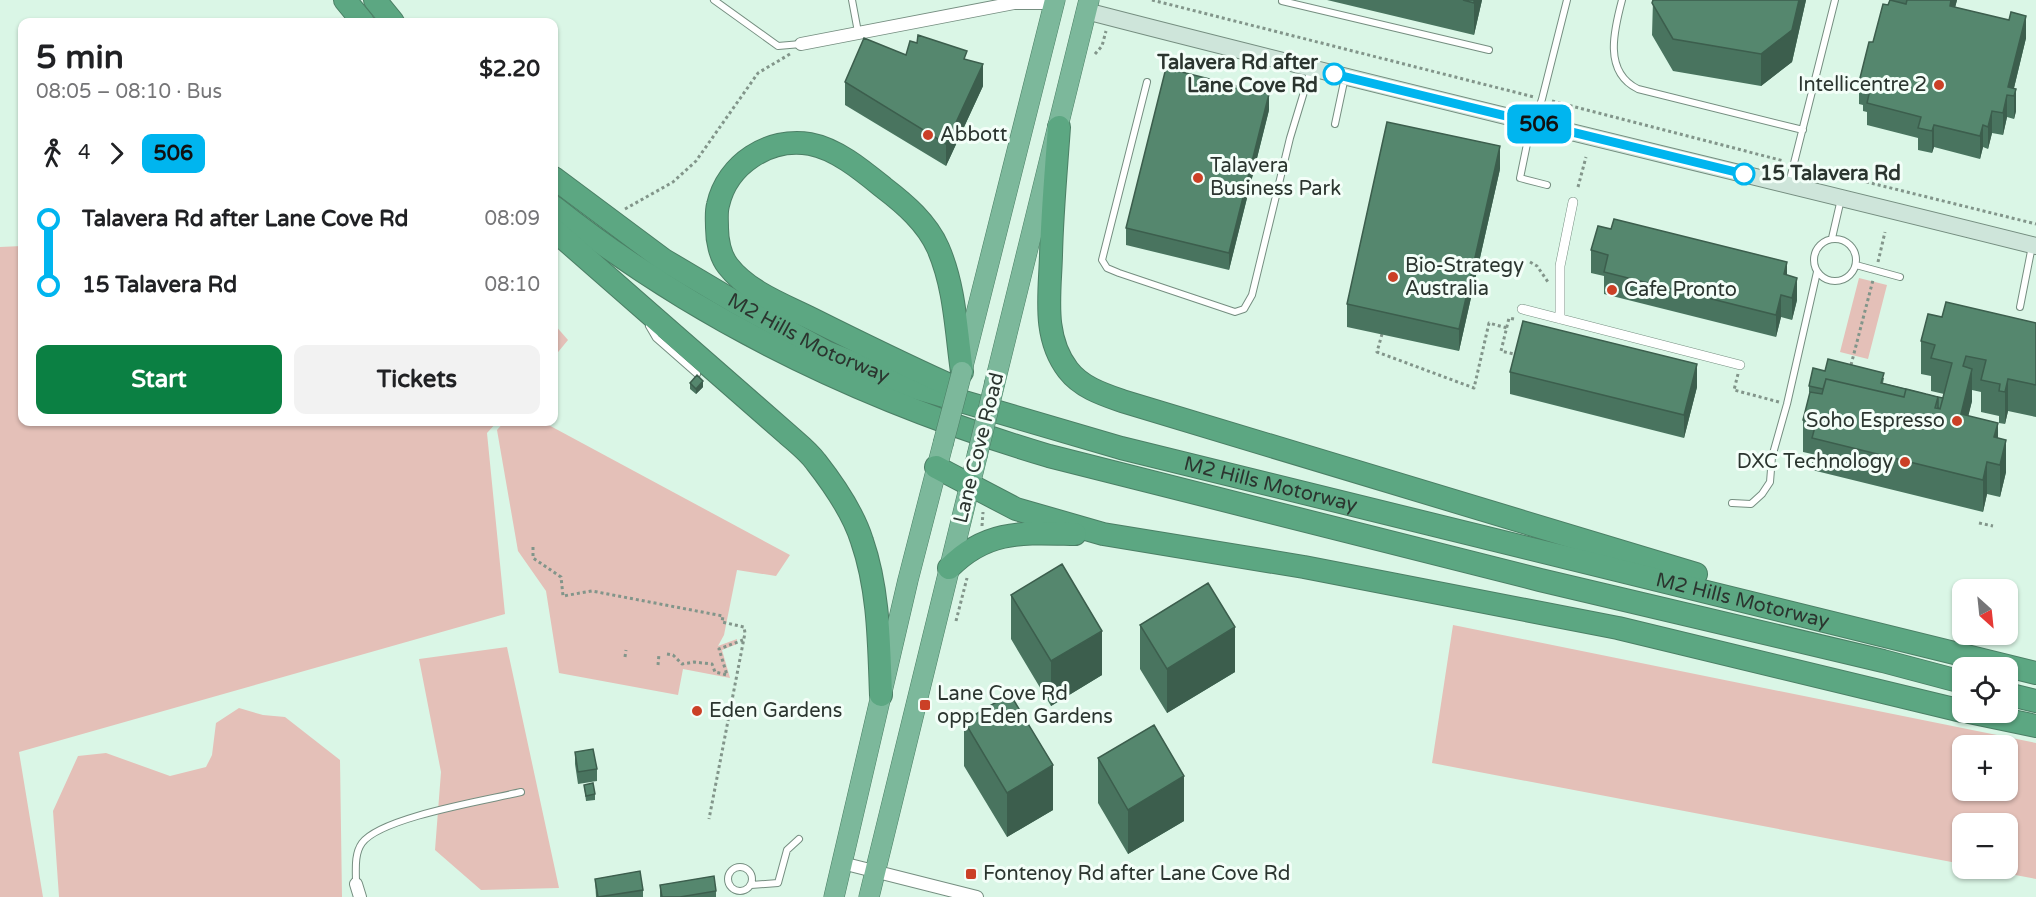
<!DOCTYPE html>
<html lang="en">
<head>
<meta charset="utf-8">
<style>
	:root { --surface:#fff; --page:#f2f2f2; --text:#202124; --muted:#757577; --accent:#0b8043 }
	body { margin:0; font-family:"Varela Round",sans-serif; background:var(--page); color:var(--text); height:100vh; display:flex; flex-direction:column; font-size:22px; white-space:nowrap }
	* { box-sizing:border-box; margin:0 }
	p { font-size:20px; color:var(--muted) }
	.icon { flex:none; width:33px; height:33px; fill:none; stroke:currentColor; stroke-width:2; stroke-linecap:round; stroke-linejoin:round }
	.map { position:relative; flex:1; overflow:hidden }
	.sheet { position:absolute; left:18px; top:18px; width:540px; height:408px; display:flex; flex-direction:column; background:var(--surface); border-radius:12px; box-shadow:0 2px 4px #0004 }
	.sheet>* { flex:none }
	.badge { padding:0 12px; border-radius:9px; font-size:21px; line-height:39px }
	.needle { width:39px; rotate:153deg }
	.tools { position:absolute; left:1952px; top:579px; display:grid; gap:12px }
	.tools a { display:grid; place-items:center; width:66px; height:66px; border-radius:12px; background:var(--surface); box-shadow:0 2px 4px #0004; font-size:30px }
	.map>.badge { position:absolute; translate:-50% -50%; box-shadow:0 0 0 3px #fff }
	.legs { display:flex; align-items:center; gap:9px; height:66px; padding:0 18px; font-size:20px }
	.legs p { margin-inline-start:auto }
	.overview { display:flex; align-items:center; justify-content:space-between; height:102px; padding:0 18px }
	h1 { font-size:33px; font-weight:700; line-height:45px }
	.action { display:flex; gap:12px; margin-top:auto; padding:12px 18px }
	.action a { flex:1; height:69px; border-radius:12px; background:var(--accent); color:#fff; font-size:24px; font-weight:700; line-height:69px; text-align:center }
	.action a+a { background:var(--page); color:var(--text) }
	ul { padding:0 18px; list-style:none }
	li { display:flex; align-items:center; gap:21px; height:66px; font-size:22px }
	li i { display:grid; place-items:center; width:9px; height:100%; margin:0 8px; background:currentColor }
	li i::after { content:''; width:15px; height:15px; margin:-8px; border:4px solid; border-radius:50%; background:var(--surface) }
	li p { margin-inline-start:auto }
	li:first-child i { background:linear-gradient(#0000 50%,currentColor 0) }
	li:last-child i { background:linear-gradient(currentColor 50%,#0000 0) }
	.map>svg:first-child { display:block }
</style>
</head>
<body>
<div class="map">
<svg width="2036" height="897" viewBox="0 0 2036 897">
	<rect width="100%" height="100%" fill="#daf6e6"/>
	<path fill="#e4c0b8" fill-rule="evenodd" d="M22,246v176h475l-10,11 18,181 -486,138 24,145h-43v-650z
		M1859,278l28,7 -19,74 -28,-7z
		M554,324l14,16 -14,17z
		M504,422h39l247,133 -14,21 -39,-6 -13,65 -6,11 19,-7v5l-15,6 8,28 -47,-9 -5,26 -119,-22 -13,-82 -28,-40 -21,-121z
		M1453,625l583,118v136l-53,-10 24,-1v-44h-45v40l-530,-101zM1962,746h45v44h-45z
		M507,647l52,241 -78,2 -46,-40 6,-78 -22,-113z
		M239,708l24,7 22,2 55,43 2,137h-283l-6,-86 25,-55 28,-3 64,23 36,-9 6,-12 4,-32z"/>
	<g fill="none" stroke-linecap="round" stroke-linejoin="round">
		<g stroke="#758e80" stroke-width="8">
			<path id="service" d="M714,0l64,46 23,-2
				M852,0l6,32
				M1622,0c-8,30 -19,72 16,89l165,41
				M1282,1l207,49
				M1147,82l-45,178 5,8 12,5 116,39 9,-3 8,-14 38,-157 21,-69
				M1335,124l10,-47
				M1789,183l46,-183
				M1547,185l-27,-7 7,-34 15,-45 25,-99
				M1832,238l9,-39
				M1814 260a21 21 0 1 1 42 0a21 21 0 1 1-42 0Z
				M1856,265l44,12
				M2020,307l12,-61
				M649,326l7,12 41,36
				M1732,503l19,1 11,-10 8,-12 2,-25 15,-53 30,-132
				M728 879a12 12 0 1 1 24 0a12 12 0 1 1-24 0Z
				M356,884c0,-14 -2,-30 6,-41 19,-26 126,-43 159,-51
				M751,885l27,-2 9,-33 12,-11"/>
		</g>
		<g stroke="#758e80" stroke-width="10">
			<path id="pedestrian" d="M1522,309l218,56
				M1560,319v-53l13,-64"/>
		</g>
		<g stroke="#758e80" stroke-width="14">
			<path id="minor" d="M801,44l213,-41h40
				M842,863l135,34
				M356,884l4,13"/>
		</g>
		<g stroke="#758e80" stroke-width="18">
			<path id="secondary" d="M1086,11c316,82 634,156 950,235"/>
		</g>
		<g stroke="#4b7f65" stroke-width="21">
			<path id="trunk" d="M963,366l92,-366
				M995,382l94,-382
				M834,897l74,-317 35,-136
				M869,897l108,-441"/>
		</g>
		<g stroke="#4b7f65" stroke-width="24">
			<g id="motorway">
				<path d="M345,0l18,22"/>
				<path d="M375,0l18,22"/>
				<path d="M1059,127c-3,43 -7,85 -8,128 -1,39 -9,81 17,115 13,17 34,24 54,31l574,173"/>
				<path id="s1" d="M554,178l110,82 71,42 91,50 87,35 208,61 915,225"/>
				<path d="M554,207c146,116 316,196 495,249l491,124 343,81 79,21"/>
				<path d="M554,230l232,203c10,9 22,18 30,29 18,23 37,50 46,79 17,49 17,103 19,154"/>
				<path d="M947,384c-46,-21 -91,-43 -135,-65 -28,-14 -64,-27 -84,-53 -8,-10 -11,-26 -11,-38 0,-8 -1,-16 1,-23 9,-41 51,-68 92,-61 27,5 53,27 74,44 21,16 43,35 54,60 17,39 18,82 24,124"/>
				<path d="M936,467l80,42 87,25 201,33 314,61 344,83"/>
				<path d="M949,568c38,-39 75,-35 126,-34"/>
				<path d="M2007,694l29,7"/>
				<path d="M1969,712l67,14"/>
			</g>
		</g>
		<path stroke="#82958a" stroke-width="3" stroke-dasharray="3 3" stroke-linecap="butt" d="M1152,0l382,97
			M1095,54l7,-8 4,-15
			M1552,101l232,60
			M1802,166l234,58
			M1578,187l8,-30
			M625,209l48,-27 23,-21 62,-88 32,-19
			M1530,262l7,4 11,16
			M1878,262l7,-30
			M1514,319l-5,-1 -8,33 17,4
			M1382,334l-5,18 97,36 15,-65 18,5
			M1851,365l22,-85
			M1738,374l-4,16 45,12
			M1979,523l14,3
			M982,526l1,-14
			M533,547v11l28,19 2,19 29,-5 131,25 -1,6 22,5 1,6 -36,186
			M956,621l11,-43
			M667,654l6,1 9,9 12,-2 18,2 3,8 12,3 -8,-26 24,-9
			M625,657l1,-7
			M658,665l1,-11"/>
		<use href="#service" stroke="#fff" stroke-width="6"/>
		<use href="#pedestrian" stroke="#fff" stroke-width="9"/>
		<use href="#minor" stroke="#fff" stroke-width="12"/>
		<use href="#secondary" stroke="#cee5da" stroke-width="16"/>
		<use href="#trunk" stroke="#7cb89b" stroke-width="20"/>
		<use href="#motorway" stroke="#5ca782" stroke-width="22"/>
		<g stroke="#4b7f65" stroke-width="21" stroke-linecap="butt">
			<path id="trunk-bridge" d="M943,444l19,-72
				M977,456l18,-74"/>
		</g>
		<use href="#trunk-bridge" stroke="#7cb89b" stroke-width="20"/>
	</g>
	<path fill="#49745f" d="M1327,0h155l-8,35z
		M1653,0h153l-14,62 -31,24 -88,-15 -21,-36z
		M1890,0h67l-2,7 71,31 -12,50 2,23 -2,8 -7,-2 -4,18 -11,-2 -4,16 -5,-2 -3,12 -46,-12 -2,6 -14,-3v-12l-51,-13v-13l-4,-1v-6l-4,-1v-22l14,-40z
		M906,55l61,5 16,26 -37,80 -101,-61v-23z
		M1269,110l-40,160 -103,-25v-17z
		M1500,169l-41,182 -112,-24v-23z
		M1591,250l196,25 10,25 -5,20 -11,-3 -5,20 -172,-43v-18l-13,-3z
		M1942,317l94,6v94l-28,-6 -3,13 -6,-1v-7l-18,-4v-20l-9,-2v11l-4,15 30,22 8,34 -6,25 -13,-3 -4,18 -171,-42v-16l-9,-2v-32l7,-28h-1v-6l16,-15 59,7 -1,5 60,15 1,-4 -13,-3v-15l-10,-2v-33z
		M1510,372l187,15 -13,51 -174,-44z
		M690,383l13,4 -7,7 -6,-5z
		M1011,595l91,80 -51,31 -40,-67z
		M1140,625l95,47 -68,41 -27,-44z
		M964,721l89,89 -46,27 -43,-71z
		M575,752l22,17v12l-19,3 -3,-20z
		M1098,758l86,63 -56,33 -30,-51z
		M584,785l11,9v6l-9,1z
		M595,879l48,11v7h-47z
		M660,885l56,6v6h-56z"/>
	<path fill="#3c5e4d" d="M1474,0h8l-8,35z
		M1799,0h7l-14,62 -31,24v-32z
		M1951,0h6l-7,28v-22z
		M2026,16v22l-14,58 -4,-9z
		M983,64v22l-37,80v-22z
		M2016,89v22l-2,8v-23z
		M1269,94v16l-40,160v-17z
		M2007,95v22l-4,18v-22z
		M1992,111v22l-4,16v-22z
		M1934,125v22l-2,6v-22z
		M1983,125v22l-3,12v-23z
		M1500,146v23l-41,182v-22z
		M1787,262v22l-3,13v-23z
		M1797,278v22l-5,20v-22z
		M1781,295v22l-5,20v-22z
		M1697,364v23l-13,51v-23z
		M1972,369v32l-11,45v-32z
		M2008,379v32l-3,13v-32z
		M703,381v6l-7,7v-5z
		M1998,423v32l-4,-18z
		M2006,440v32l-6,25v-32z
		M1987,462v32l-4,18v-32z
		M1235,627v45l-68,41v-44z
		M1102,631v44l-51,31v-45z
		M1053,765v45l-46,27v-44z
		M1184,776v45l-56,33v-44z"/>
	<path fill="#55876e" stroke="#3c5e4d" stroke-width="1.5" d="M1463,0h11v3z
		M1653,0h146l-7,30 -31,24 -88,-15 -21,-36z
		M1890,0l16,4 1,-4h44l-1,6 59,14 2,-8 15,4 -18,71 8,2 -2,7 -7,-1 -4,18 -11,-2 -4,16 -5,-2 -3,11 -46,-11 -2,6 -14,-3 3,-11 -54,-14 3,-13 -7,-1 1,-6 -5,-1 10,-40h4l10,-38 5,1z
		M918,35l49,16 -3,8 19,5 -37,80 -101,-62 19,-44 42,17 4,-14 7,2z
		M1166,68l103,26 -40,159 -103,-25z
		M1387,122l113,24 -41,183 -112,-25z
		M1614,219l173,43 -3,12 13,4 -5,20 -11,-3 -5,20 -172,-43 4,-17 -17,-5 7,-24 13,3z
		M1946,302l90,21v62l-28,-6 -3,13 -6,-1 1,-7 -19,-4 5,-20 -20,-4 -3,10 9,3 -11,45 37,9 -4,14 12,3 -6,25 -13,-3 -4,18 -171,-42 4,-15 -13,-3 7,-28 12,2 4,-15 78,18 2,-8 32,8 -3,11 5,1 12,-46 -21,-5 4,-13 -14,-4 7,-27 14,3z
		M1523,321l174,43 -13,51 -174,-43z
		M1828,359l56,14 -3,10 45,11 -20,-5 -2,8 -78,-18 -3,10 -14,-3 4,-18 12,3z
		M697,375l6,6 -7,8 -6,-6z
		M1938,397l5,1 -3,11 -2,-1z
		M1062,564l40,67 -51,30 -40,-66z
		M1208,583l27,44 -68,42 -27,-44z
		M1010,694l43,71 -46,28 -43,-72z
		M1154,725l30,51 -56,34 -30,-52z
		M593,749l4,20 -19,3 -3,-20z
		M593,783l2,11 -9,2 -2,-11z
		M640,871l3,19 -45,7 -3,-18z
		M714,876l2,15 -36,6h-18l-2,-12z"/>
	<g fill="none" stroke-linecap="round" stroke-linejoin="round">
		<g stroke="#fff" stroke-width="14">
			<path id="line-1" d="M1334,74l410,100"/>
		</g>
		<use href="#line-1" stroke="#00b5ef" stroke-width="9"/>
	</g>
	<g fill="#fff" stroke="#00b5ef" stroke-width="3">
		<circle cx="1334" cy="74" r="10"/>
		<circle cx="1744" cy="174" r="10"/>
	</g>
	<g fill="#cb4026" stroke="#f3fef8" stroke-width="2">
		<circle cx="1939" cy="85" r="6"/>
		<circle cx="928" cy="135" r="6"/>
		<circle cx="1198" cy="178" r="6"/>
		<circle cx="1393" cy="277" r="6"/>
		<circle cx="1612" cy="290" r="6"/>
		<circle cx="1957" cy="421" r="6"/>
		<circle cx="1905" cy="462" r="6"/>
		<rect x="919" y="699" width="12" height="12" rx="3"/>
		<circle cx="697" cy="711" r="6"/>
		<rect x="965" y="868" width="12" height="12" rx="3"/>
	</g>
	<g text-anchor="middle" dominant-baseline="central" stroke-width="6" stroke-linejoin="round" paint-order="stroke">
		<g font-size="20" font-weight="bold" fill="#2b352f" stroke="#f3fef8" text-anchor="end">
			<text x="1318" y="63">Talavera Rd after<tspan x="1318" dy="23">Lane Cove Rd</tspan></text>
			<text x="1760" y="174" text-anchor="start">15 Talavera Rd</text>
		</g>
		<g font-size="20" fill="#2b352f" stroke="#f3fef8" text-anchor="start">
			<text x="1927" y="85" text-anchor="end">Intellicentre 2</text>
			<text x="940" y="135">Abbott</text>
			<text x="1210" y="166">Talavera<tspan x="1210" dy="23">Business Park</tspan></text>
			<text x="1405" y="266">Bio-Strategy<tspan x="1405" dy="23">Australia</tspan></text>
			<text x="1624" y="290">Cafe Pronto</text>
			<text x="1945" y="421" text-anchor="end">Soho Espresso</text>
			<text x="1893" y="462" text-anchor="end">DXC Technology</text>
			<text x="937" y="694">Lane Cove Rd<tspan x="937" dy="23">opp Eden Gardens</tspan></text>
			<text x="709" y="711">Eden Gardens</text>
			<text x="983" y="874">Fontenoy Rd after Lane Cove Rd</text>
		</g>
		<g font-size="20" fill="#2b352f" stroke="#f3fef8">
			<text stroke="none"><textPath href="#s1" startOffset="302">M2 Hills Motorway</textPath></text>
			<text transform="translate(979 448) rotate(-76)">Lane Cove Road</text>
			<text stroke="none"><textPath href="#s1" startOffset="788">M2 Hills Motorway</textPath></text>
			<text stroke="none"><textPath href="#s1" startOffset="1274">M2 Hills Motorway</textPath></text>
		</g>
	</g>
</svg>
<div class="tools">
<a><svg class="needle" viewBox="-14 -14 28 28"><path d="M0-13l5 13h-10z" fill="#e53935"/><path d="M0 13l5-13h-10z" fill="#757577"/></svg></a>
<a><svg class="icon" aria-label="locate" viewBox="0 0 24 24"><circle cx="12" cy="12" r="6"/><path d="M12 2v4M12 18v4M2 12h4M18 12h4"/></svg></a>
<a>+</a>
<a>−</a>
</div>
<b class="badge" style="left:1539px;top:124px;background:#00b5ef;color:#111">506</b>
<section class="sheet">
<div class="overview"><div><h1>5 min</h1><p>08:05 – 08:10 · Bus</p></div><b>$2.20</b></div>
<div class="legs"><svg class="icon" aria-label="walk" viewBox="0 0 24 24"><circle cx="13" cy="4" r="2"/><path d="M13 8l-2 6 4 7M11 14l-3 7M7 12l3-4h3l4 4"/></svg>4<svg class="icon" aria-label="forward" viewBox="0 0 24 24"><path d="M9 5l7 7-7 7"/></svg><b class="badge" style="background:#00b5ef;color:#111">506</b></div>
<ul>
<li><i style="color:#00b5ef"></i><b>Talavera Rd after Lane Cove Rd</b><p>08:09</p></li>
<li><i style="color:#00b5ef"></i><b>15 Talavera Rd</b><p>08:10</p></li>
</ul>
<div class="action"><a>Start</a><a>Tickets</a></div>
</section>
</div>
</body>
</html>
